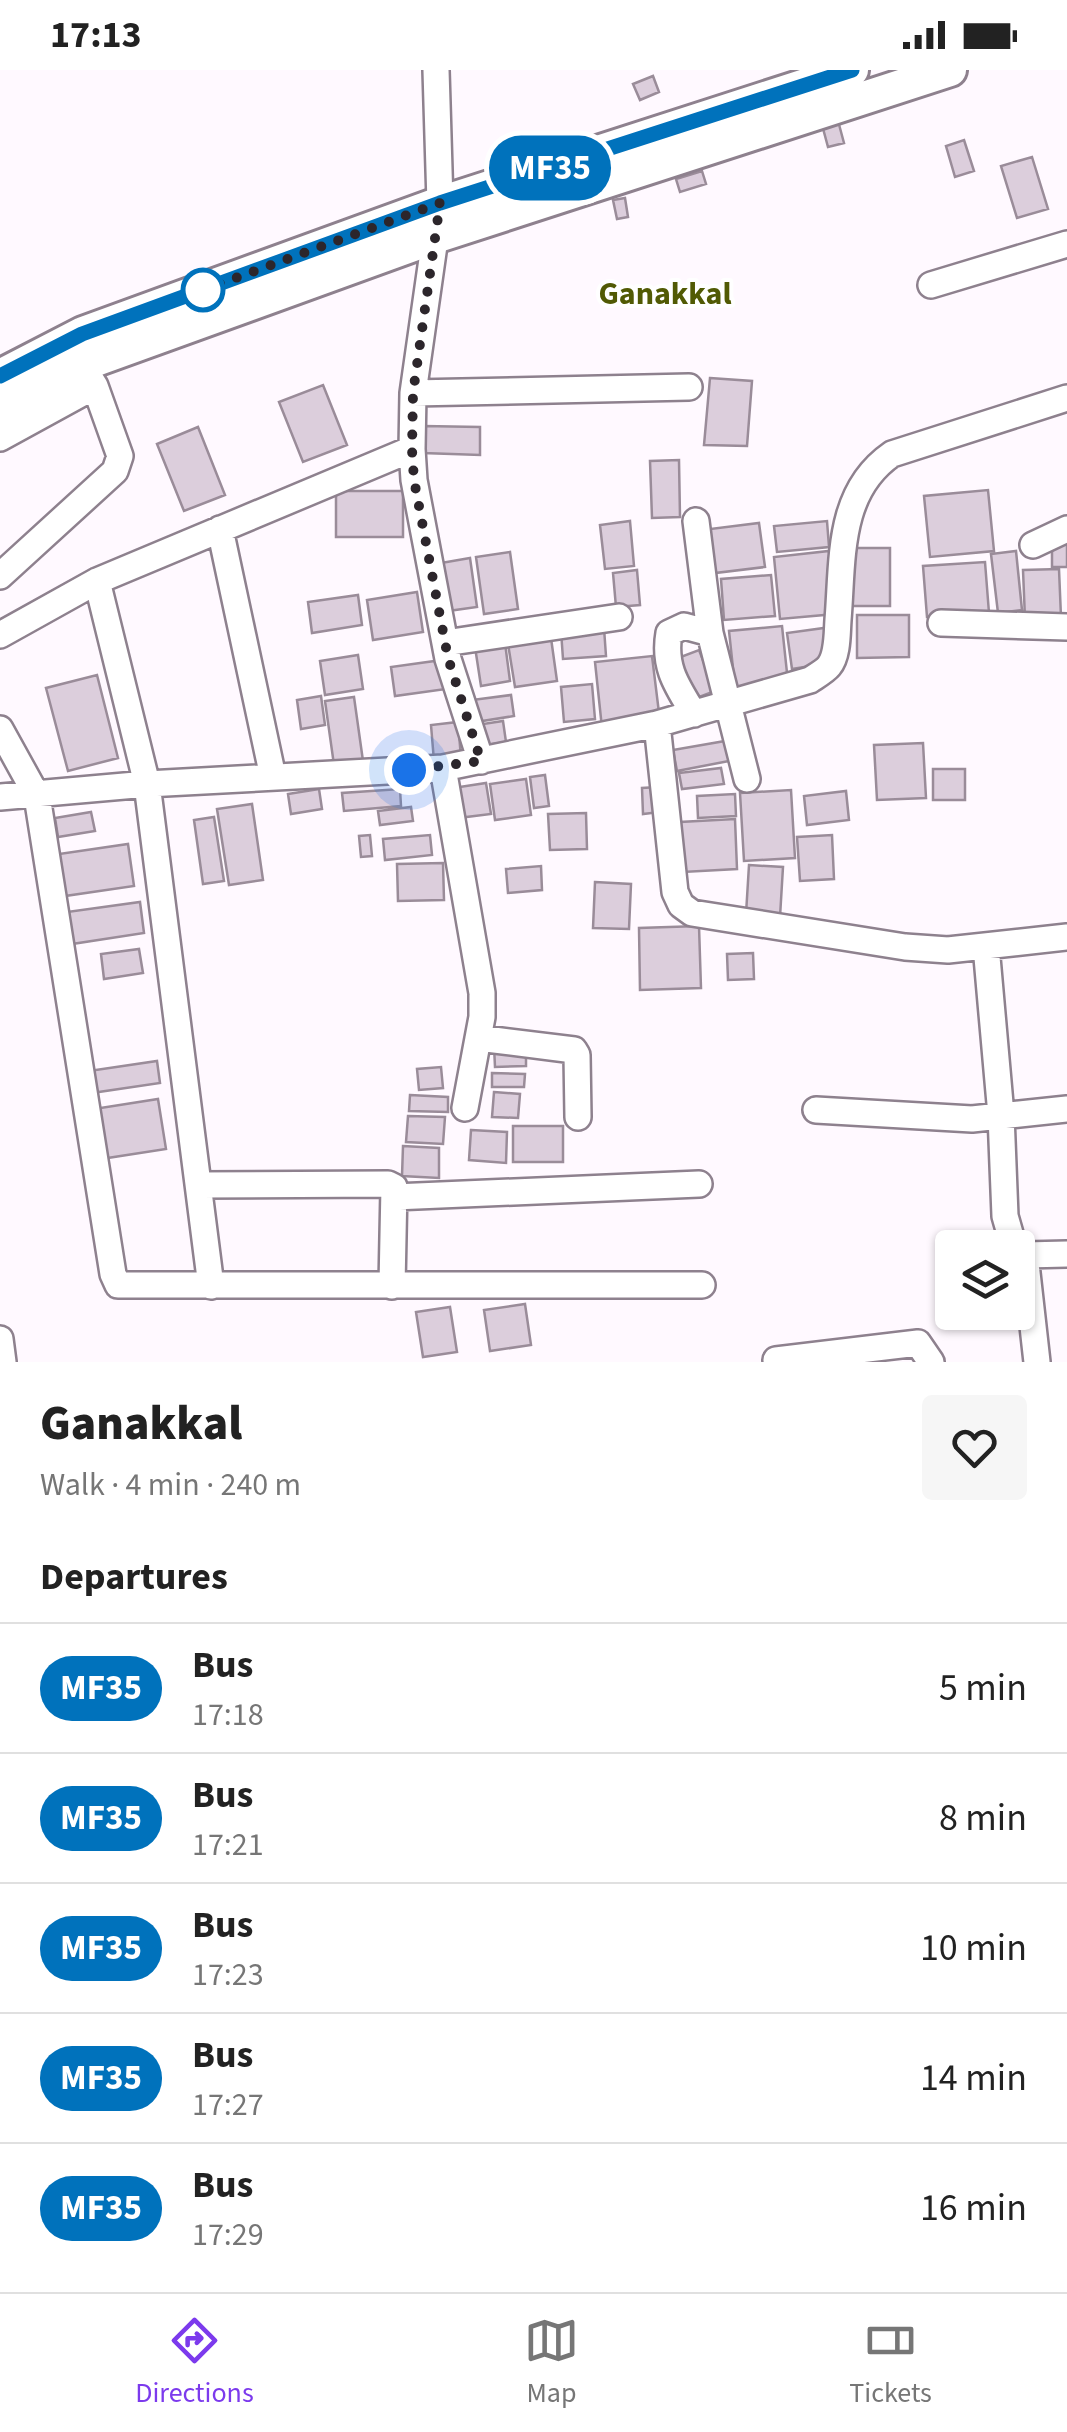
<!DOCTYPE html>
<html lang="en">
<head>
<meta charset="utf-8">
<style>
	:root { --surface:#fff; --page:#f6f6f6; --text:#222; --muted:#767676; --line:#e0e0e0; --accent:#7c3aed }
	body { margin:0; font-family:"Source Sans 3",sans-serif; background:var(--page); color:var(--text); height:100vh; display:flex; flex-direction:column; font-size:38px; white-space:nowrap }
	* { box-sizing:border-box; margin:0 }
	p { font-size:32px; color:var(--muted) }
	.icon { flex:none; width:55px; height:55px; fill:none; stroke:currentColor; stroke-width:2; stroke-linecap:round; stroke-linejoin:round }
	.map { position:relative; height:1292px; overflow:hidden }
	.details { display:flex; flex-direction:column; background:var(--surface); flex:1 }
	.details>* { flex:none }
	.badge { padding:0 20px; border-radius:32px; font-size:35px; line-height:65px }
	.buttons { position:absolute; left:935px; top:1160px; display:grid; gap:20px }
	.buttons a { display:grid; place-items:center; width:100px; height:100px; border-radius:10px; background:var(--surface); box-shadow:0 2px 8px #0004; font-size:50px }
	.you { position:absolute; width:50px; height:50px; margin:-25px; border:8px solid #fff; border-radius:50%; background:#1a73e8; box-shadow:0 0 0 15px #1a73e833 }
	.map>.badge { position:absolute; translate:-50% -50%; box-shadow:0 0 0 5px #fff }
	h2 { padding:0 40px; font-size:38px; line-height:90px }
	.round { display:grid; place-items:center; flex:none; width:105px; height:105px; border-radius:10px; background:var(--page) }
	.summary { display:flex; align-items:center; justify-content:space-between; height:170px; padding:0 40px }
	h1 { font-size:48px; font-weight:800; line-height:75px }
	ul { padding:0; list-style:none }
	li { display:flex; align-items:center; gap:30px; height:130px; padding:0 40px; border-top:2px solid var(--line) }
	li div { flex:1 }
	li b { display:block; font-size:38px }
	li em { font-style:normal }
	li .badge { min-width:110px; font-weight:700; text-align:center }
	.status { display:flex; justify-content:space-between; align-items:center; height:70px; padding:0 50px; background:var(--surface); direction:ltr }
	.status svg { height:28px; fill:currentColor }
	.menu { display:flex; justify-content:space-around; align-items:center; height:140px; border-top:2px solid var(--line); background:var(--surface); font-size:28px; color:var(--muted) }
	.menu a { display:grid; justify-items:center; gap:5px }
	.menu .active { color:var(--accent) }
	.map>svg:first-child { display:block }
</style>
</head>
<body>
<div class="status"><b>17:13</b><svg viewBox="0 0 49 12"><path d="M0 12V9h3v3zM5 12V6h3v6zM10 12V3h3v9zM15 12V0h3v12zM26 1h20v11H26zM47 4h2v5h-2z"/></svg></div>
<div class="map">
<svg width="1067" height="1292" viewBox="0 0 1067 1292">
	<rect width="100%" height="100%" fill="#fff9ff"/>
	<path fill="#dccedc" stroke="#9a8c99" stroke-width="2.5" d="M653,6l6,16 -19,8 -7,-16z
		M837,47l7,26 -16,4 -7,-26z
		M964,70l10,31 -19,6 -9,-31z
		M1032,87l16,52 -31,9 -16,-52z
		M702,101l4,13 -26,8 -4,-13z
		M625,128l3,19 -11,2 -4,-19z
		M710,308l42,3 -5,65 -43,-1z
		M323,315l24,60 -44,17 -24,-60z
		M423,356l57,1v28l-57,-2z
		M198,357l27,68 -41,16 -27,-67z
		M679,390l1,57 -28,1 -2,-57z
		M988,420l6,61 -64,6 -6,-61z
		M336,421h67v46h-67z
		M630,451l4,45 -29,3 -5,-44z
		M827,451l2,26 -52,5 -3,-26z
		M759,453l6,44 -50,6 -5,-44z
		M1052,474h15v23h-15z
		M848,478h42v58h-41z
		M829,481l6,63 -55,5 -6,-62z
		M1016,481l6,59 -24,3 -7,-59z
		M510,482l8,57 -34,5 -8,-57z
		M470,488l7,49 -29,4 -7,-48z
		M985,492l4,51 -62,4 -4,-51z
		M1059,499l2,48 -36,2 -2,-49z
		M637,500l3,35 -24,2 -3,-34z
		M771,505l4,41 -51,4 -3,-41z
		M417,522l6,40 -50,8 -6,-40z
		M358,525l4,30 -50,8 -4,-31z
		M857,545h52v42l-52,1z
		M782,556l6,56 -53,5 -6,-56z
		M604,558l2,28 -43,3 -2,-28z
		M824,558l5,35 -37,6 -5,-36z
		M551,568l6,43 -42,6 -7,-43z
		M505,573l5,38 -29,5 -6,-39z
		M699,580l16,41 -21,8 -16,-41z
		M358,585l5,34 -38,6 -5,-34z
		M652,586l8,65 -58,7 -7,-66z
		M442,590l4,29 -51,7 -4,-29z
		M97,605l21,83 -50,13 -22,-83z
		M592,614l3,35 -31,3 -3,-35z
		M511,625l3,21 -38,6 -4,-22z
		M321,626l4,29 -24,4 -4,-29z
		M354,627l9,64 -29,4 -9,-64z
		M503,651l3,21 -20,3 -3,-21z
		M458,652l3,36 -27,3 -3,-36z
		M725,671l4,20 -52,10 -4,-21z
		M923,673l3,55 -49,2 -3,-55z
		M721,698l3,16 -42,5 -3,-16z
		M933,699h32v31h-32z
		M545,705l4,31 -15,2 -4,-31z
		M526,709l5,36 -36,5 -5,-36z
		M486,713l5,31 -33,4 -5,-30z
		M658,717l2,25 -17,2 -1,-26z
		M319,719l3,20 -31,5 -3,-20z
		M400,719l1,17 -57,5 -2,-18z
		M791,720l4,68 -51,3 -4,-68z
		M846,721l3,29 -42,5 -3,-29z
		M735,724l1,22 -38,2 -1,-22z
		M252,734l11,76 -34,5 -12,-76z
		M411,737l2,14 -33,4 -2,-14z
		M91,742l4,19 -37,6 -3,-19z
		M586,743l1,36 -37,1 -2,-36z
		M214,747l10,64 -21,3 -9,-64z
		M735,749l2,50 -54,3 -3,-50z
		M370,765l2,21 -11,1 -2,-21z
		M430,765l2,20 -47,5 -2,-21z
		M832,765l2,44 -34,2 -3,-44z
		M128,774l6,42 -69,10 -6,-42z
		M443,793l1,37 -46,1 -1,-37z
		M749,795l34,2 -3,50 -34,-3z
		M541,796l1,24 -34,3 -2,-24z
		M595,812l36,2 -2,45 -36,-1z
		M140,832l4,31 -72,11 -5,-32z
		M699,856l2,62 -61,2 -1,-62z
		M139,879l4,24 -39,6 -3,-25z
		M753,883l1,26 -26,1 -1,-26z
		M494,976l32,1v19l-31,1z
		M157,991l3,22 -75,11 -3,-22z
		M441,997l2,21 -24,2 -2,-21z
		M492,1003l33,1 -1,13h-32z
		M494,1022l26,2 -2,24 -26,-1z
		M410,1025l38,2v15l-39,-1z
		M158,1029l8,50 -65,10 -7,-50z
		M408,1046l37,1 -2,27 -37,-2z
		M513,1056h50v36h-50z
		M471,1060l36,2 -1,31 -37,-3z
		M403,1076l36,2v30l-37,-2z
		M525,1234l6,41 -41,6 -6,-41z
		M450,1237l7,45 -34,5 -7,-45z"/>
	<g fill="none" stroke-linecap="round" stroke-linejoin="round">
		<g stroke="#8e818e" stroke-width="30">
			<path id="minor" d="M436,0l4,133 -27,190 -1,56 2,31 34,179 33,102
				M931,215l136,-41
				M413,323l276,-6
				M0,368l95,-52
				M220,459l53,248
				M1033,475l34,-16
				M0,506l115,-105 5,-15 -25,-70 -13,-21
				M97,511l50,203 64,502
				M941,553l126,4
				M710,563l37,146
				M0,565l97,-54 315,-132
				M445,573l174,-26
				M694,644c-17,-28 -31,-47 -25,-81l15,-7 26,7 -14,-112
				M657,654l18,168 6,13 11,8 213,34 43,3 119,-13
				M0,659l37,67 76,478 5,11h584
				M443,698l39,225v24l-17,91
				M0,727l147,-13 296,-16 214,-44 153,-44c6,-4 15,-9 19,-14 9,-11 8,-33 9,-46 5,-61 -1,-128 54,-166l175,-56
				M986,876l15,169 4,101 6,21 14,18 42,-1
				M478,968l96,12 3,5 1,62
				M816,1040l156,9 95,-10
				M199,1115l189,-1 6,3 -2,99
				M394,1127l305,-13
				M1025,1185l12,107
				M0,1269l3,23
				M776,1290l142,-17 13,19"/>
		</g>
		<g stroke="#8e818e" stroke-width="38">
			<path id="major" d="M0,306l83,-43 357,-130 412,-133
				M0,340l82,-45 356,-129 512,-166"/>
		</g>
		<use href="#minor" stroke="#fff" stroke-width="25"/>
		<use href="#major" stroke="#fff" stroke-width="32"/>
	</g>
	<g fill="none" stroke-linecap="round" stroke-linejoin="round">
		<g stroke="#fff" stroke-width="22">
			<path id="line" d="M0,306l82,-42 358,-131 412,-133"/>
		</g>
		<use href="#line" stroke="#0072bc" stroke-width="15"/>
		<path stroke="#2c262b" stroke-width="10" stroke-dasharray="0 18" d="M203,220l237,-87 -27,190 -1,57 2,30 34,178 33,103 -72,9"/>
	</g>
	<circle fill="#fff" stroke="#0072bc" stroke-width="5" cx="203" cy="220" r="20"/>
	<g text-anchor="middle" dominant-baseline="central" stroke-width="8" stroke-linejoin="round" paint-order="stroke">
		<g font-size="32" font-weight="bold" fill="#515a04" stroke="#fff">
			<text x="665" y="224">Ganakkal</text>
		</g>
	</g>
</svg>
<div class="buttons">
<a><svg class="icon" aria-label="layers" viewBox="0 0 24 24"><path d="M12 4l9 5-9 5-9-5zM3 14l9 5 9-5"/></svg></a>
</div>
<div class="you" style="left:409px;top:700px"></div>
<b class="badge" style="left:550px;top:98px;background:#0072bc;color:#fff">MF35</b>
</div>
<section class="details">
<div class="summary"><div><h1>Ganakkal</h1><p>Walk · 4 min · 240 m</p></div><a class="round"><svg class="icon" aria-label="heart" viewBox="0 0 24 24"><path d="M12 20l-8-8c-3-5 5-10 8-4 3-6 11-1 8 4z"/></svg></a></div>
<h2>Departures</h2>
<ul>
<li><span class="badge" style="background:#0072bc;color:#fff">MF35</span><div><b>Bus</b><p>17:18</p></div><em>5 min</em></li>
<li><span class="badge" style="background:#0072bc;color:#fff">MF35</span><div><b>Bus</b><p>17:21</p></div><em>8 min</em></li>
<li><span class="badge" style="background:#0072bc;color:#fff">MF35</span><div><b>Bus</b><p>17:23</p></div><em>10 min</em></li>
<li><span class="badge" style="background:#0072bc;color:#fff">MF35</span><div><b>Bus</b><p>17:27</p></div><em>14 min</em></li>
<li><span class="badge" style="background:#0072bc;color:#fff">MF35</span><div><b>Bus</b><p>17:29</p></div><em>16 min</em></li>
</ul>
</section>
<nav class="menu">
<a class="active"><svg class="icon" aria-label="directions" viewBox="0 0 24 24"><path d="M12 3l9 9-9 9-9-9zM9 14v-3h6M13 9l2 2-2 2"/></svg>Directions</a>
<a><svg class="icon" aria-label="map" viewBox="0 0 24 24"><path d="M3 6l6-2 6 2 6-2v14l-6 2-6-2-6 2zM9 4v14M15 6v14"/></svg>Map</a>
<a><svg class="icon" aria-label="tickets" viewBox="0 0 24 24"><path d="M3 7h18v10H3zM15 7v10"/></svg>Tickets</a>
</nav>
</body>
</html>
